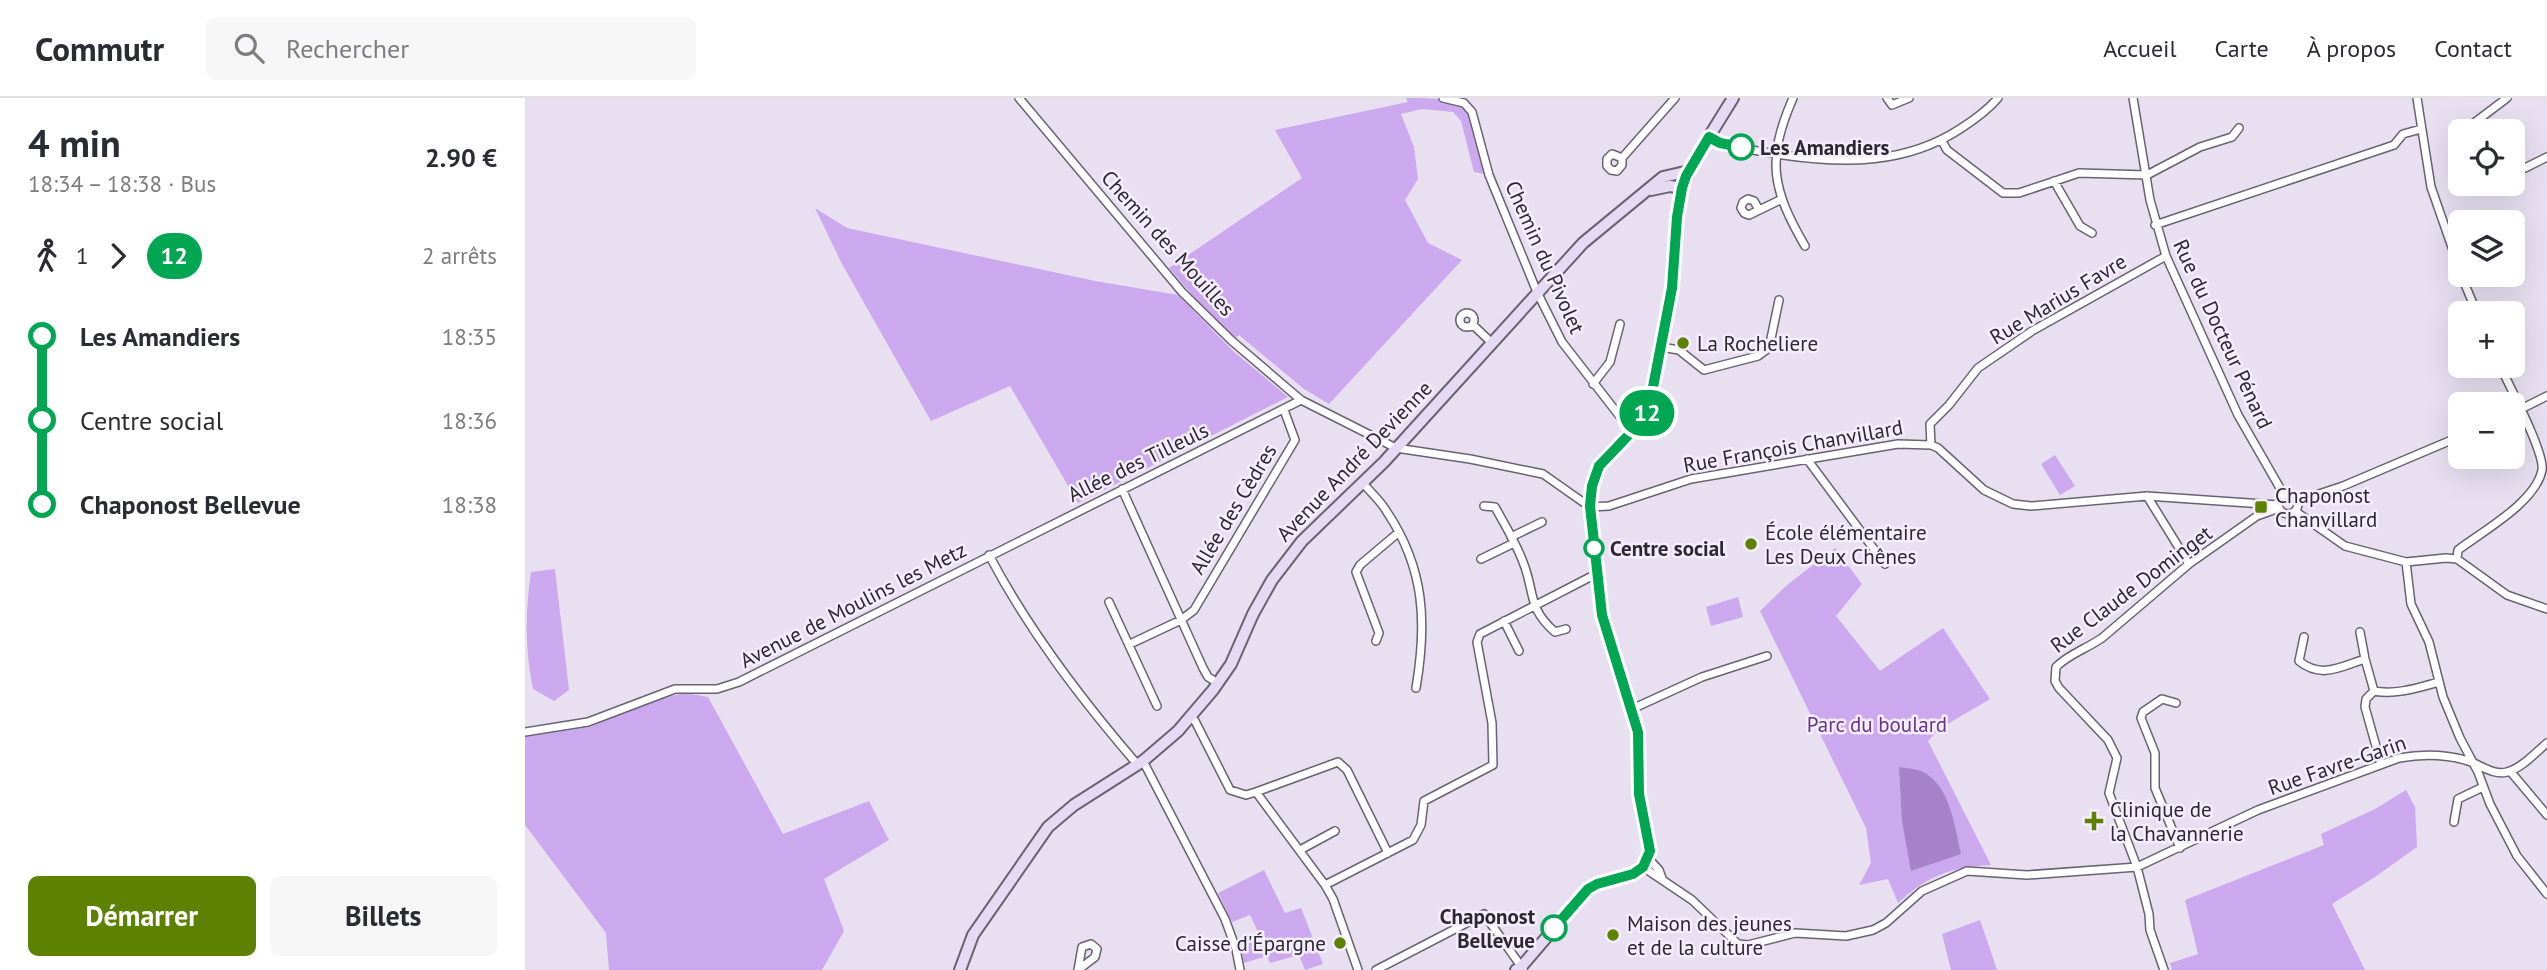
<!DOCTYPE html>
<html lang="fr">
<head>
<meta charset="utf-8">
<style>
	:root { --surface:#fff; --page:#f7f7f7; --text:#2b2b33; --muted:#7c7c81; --line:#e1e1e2; --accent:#5d8201 }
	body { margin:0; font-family:"PT Sans",sans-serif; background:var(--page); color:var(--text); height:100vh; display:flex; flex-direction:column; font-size:26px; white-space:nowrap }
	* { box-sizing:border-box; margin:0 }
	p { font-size:23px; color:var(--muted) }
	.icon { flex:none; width:38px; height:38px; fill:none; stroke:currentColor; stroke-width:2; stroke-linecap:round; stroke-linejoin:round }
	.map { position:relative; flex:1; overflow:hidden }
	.panel { display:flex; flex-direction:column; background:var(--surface); width:525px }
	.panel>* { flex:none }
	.badge { padding:0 14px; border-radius:23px; font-size:24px; line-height:46px }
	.tools { position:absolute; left:1923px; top:21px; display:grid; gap:14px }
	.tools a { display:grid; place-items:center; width:77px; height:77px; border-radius:10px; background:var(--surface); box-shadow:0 7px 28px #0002; font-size:35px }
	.map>.badge { position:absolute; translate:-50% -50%; box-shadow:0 0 0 4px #fff }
	.legs { display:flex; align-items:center; gap:10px; height:77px; padding:0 28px; font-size:23px }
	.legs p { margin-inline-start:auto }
	.head { display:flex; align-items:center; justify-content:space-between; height:119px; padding:0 28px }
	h1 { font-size:38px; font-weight:700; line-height:52px }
	.action { display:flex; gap:14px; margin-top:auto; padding:14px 28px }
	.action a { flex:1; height:80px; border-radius:10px; background:var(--accent); color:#fff; font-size:28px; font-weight:700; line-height:80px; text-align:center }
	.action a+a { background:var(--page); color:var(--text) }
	ul { padding:0 28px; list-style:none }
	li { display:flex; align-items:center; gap:24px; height:84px; font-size:26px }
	li i { display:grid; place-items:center; width:10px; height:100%; margin:0 9px; background:currentColor }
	li i::after { content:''; width:18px; height:18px; margin:-9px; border:5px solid; border-radius:50%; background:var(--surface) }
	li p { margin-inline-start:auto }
	li:first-child i { background:linear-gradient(#0000 50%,currentColor 0) }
	li:last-child i { background:linear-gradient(currentColor 50%,#0000 0) }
	header { display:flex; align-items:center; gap:42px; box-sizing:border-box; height:98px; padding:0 35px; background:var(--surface); border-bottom:2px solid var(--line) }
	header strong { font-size:33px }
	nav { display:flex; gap:38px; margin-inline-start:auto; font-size:24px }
	.search { width:490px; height:63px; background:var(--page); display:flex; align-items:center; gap:18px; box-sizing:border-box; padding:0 24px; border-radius:10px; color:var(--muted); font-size:26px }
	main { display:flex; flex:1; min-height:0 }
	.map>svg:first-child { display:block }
</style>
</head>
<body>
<header>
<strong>Commutr</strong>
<div class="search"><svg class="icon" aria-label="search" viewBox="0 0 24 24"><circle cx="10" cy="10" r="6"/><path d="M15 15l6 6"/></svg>Rechercher</div>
<nav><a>Accueil</a><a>Carte</a><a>À propos</a><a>Contact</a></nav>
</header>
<main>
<section class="panel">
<div class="head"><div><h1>4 min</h1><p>18:34 – 18:38 · Bus</p></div><b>2.90 €</b></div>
<div class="legs"><svg class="icon" aria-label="walk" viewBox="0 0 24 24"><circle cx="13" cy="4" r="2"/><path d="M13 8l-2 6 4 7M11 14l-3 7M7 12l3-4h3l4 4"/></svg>1<svg class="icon" aria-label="forward" viewBox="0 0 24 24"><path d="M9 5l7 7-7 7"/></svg><b class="badge" style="background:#00a651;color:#fff">12</b><p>2 arrêts</p></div>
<ul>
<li><i style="color:#00a651"></i><b>Les Amandiers</b><p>18:35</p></li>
<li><i style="color:#00a651"></i><span>Centre social</span><p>18:36</p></li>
<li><i style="color:#00a651"></i><b>Chaponost Bellevue</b><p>18:38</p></li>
</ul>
<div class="action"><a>Démarrer</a><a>Billets</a></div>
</section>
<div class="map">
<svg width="2022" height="872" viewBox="0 0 2022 872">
	<rect width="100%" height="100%" fill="#e8e0f1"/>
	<path fill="#cca8ef" d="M881,0c18,0 40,0 56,5 15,7 23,56 27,72l-15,-3 -13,-51 -8,-9 -31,-3 -21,5 13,33 4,32 -13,21 23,43 34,17 -133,144 -25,-15 -65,-54 -7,6 -63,-73 133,-90 -27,-48 133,-28z
		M290,110l32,20 248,53 83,14 55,56 55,46 -210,106 -68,-117 -79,35 -89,-157z
		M1530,357l20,31 -15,9 -19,-31z
		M1310,450l27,36 -26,32 44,55 63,-43 47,71 -51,30 -11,12 63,124c-40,2 -64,11 -93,38l-10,-24 -29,6 12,-22 -5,-35 -106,-217 27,-26z
		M30,471l14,121 -15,11 -21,-12c-8,-41 -8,-76 -2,-117z
		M1213,499l5,20 -32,9 -5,-19z
		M160,595l23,4 75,137 86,-33 20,39 -65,39 20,52 -22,39h-213l-3,-37 -81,-108v-88l65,-10 67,-28z
		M1881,692l9,17 2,40 -42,30 -43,27 33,66h-193l-2,-7 28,-9 -13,-54 139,-55 -3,-11 54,-25z
		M739,772l21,43 16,-5 22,56 -18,6 -6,-15 -29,8 -3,-7 -23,7 -4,-22 18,-9 -8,-17 -18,7 -14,-29z
		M1455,822l17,50h-46l-9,-36z"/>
	<path fill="#a782cb" d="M1374,669c7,1 16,2 22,4 29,12 34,57 40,83l-50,17 -9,-50z"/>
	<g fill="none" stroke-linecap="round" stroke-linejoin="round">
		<g stroke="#696271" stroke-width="10">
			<path id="street" d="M494,0l163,194 50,49 69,59 95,48 74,11 73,15 47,33 19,-1 82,-27 207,-35 33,1 7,3 46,42 29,14 18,2 116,-10 131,9
				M918,0l21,5 8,9 17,63 48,117 25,50 70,90
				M1268,0c-27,62 -21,91 12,148
				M1362,0l5,7 17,-7
				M1608,0l17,102 16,56 72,159 46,80
				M1892,0l14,89 30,86
				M1945,33v-5l37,-28
				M1184,39c23,11 49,14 74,18 62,9 123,9 177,-26 14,-9 27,-18 38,-31
				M1417,43l5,9 56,43h16l60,-20 68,2 53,-28 32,-10 7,-9
				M1097,60l-10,-4 -5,5v7l4,4 6,1 5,-6v-7l53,-60
				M1988,69l12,1 22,-11
				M1529,83l26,45 12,7
				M1234,112l-5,-9 -6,-2 -5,3 -2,6 3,5 5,2 31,-15
				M1630,127l239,-80 9,-11 18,-5
				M1936,177l16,38
				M935 222a7 7 0 1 1 14 0a7 7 0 1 1-14 0Z
				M948,227l19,18
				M1136,249l18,3 25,20 54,-14 11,-8 10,-48
				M1068,286l17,-22 10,-38
				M1988,315l34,-17
				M1406,347l-1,-21 19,-19 29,-37 54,-37 134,-75
				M1282,361l78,105
				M838,385c8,10 18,18 24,29 38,57 40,111 29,176
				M597,391l81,179 5,9 10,6
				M1753 406a10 10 0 1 1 20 0a10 10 0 1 1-20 0Z
				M1622,398l42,68
				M1773,403l45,-15 118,-50
				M959,408l11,1c10,18 21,36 28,55 12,29 4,46 32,70l11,-3
				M1770,413l50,35 61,16 40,-4 11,1 50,36 40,14
				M986,439l31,-15
				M464,457c40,76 92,144 148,209
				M956,461l33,-16
				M1932,461l1,-9c25,-19 78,-48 84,-80 3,-17 -33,-85 -42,-104
				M1881,464l5,42 18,38 14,55 17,41 18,34 12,32 27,52 30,38
				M584,504l48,104
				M979,523l15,30
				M1835,534l5,27 9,32
				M1779,539l-5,24c22,18 41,6 66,-2
				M851,543l3,-8 -23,-61 4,-7 39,-33
				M605,546l51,-24 13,-10 101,-170 -11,-30
				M1651,605l-14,-4 -19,13 -2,6 14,35v35l25,60
				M1107,611l70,-32 65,-21
				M665,619l5,4 35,69 16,5 10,-3 69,93 8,14 25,71
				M0,634l63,-10 87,-33h42l22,-7 562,-282
				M618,663l82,158 11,30 4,21
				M1856,666l-16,-57 1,-8 8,-8c22,4 43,-3 65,-9
				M1985,673l37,44
				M731,694l82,-30 9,8 41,83
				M1929,724l4,-23 25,-12
				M775,752l35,-19
				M1123,760l11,12 3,8
				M1118,769l49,33 46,44 10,1 47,-12 51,3 27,-6 13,-7 36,-32 45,-20 60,4 110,-8 121,-57 141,-52c23,-4 44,-4 66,2 14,3 27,16 42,12 15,-4 28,-19 40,-29
				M800,787l88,-45 8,-15 3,-24 69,-36 -1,-42 -15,-81 3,-8 116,-60
				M553,872l4,-23 9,-3 6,5 -2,8 -17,13
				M851,872l108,-56 39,55
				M1639,872l-14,-40 -1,-16 -12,-47 -28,-74 8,-35 -9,-18 -49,-52 -4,-7 1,-14c13,-13 30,-18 46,-29l87,-74 68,-48 22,-8"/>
		</g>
		<g stroke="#696271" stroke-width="14">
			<path id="secondary" d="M1126,92l19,-4 12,2
				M435,872l13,-35 75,-108 26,-22 69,-44 35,-30 35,-41 18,-26 22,-50 19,-34 30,-39 82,-79 199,-219 80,-66 26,-6
				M991,872l5,-3 67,-78 9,-5 36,-10 10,-7 7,-16 -11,-56 -1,-63 -36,-117 -12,-108 2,-21 7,-20 44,-46 6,-12 23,-120 5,-71 5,-29 12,-27 39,-63"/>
		</g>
		<use href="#street" stroke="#fff" stroke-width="7"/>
		<use href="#secondary" stroke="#e6d9f3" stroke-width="10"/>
	</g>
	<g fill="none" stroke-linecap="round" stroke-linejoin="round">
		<g stroke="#fff" stroke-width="16">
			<path id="line-1" d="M1029,830l34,-39 9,-5 36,-10 10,-7 7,-16 -11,-57 -1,-62 -36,-117 -12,-109 2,-20 7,-20 44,-46 6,-12 23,-120 5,-71 5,-29 4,-12 23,-39 11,6 21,4"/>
		</g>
		<use href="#line-1" stroke="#00a651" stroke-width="10"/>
	</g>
	<g fill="#fff" stroke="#00a651" stroke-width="3.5">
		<circle cx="1216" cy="49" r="12"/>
		<circle cx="1069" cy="450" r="9"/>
		<circle cx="1029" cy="830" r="12"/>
	</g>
	<g fill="#5d8201" stroke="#f5edfe" stroke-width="2.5">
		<circle cx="1158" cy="245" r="7"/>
		<rect x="1729" y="402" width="14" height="14" rx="3.5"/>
		<circle cx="1226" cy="446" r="7"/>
		<path d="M1565.5 712.5h7v7h7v7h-7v7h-7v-7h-7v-7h7z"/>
		<circle cx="1088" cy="837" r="7"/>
		<circle cx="815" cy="845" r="7"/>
	</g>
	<g text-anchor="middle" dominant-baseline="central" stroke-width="5" stroke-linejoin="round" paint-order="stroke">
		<g font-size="21" font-weight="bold" fill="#2b282e" stroke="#f5edfe" text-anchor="start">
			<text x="1235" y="49">Les Amandiers</text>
			<text x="1085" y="450">Centre social</text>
			<text x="1010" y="818" text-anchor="end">Chaponost<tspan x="1010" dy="24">Bellevue</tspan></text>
		</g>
		<g font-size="21" fill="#2b282e" stroke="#f5edfe">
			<text transform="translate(643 145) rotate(48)">Chemin des Mouilles</text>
			<text transform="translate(1020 159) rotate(66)">Chemin du Pivolet</text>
			<text transform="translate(1533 201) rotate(-31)">Rue Marius Favre</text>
			<text transform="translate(1698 236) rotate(65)">Rue du Docteur Pénard</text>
			<text transform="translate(1268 348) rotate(-10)">Rue François Chanvillard</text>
			<text transform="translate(829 363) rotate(-46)">Avenue André Devienne</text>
			<text transform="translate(613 364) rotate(-26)">Allée des Tilleuls</text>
			<text transform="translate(708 411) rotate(-59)">Allée des Cèdres</text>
			<text transform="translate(1606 491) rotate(-37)">Rue Claude Dominget</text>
			<text transform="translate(328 507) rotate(-27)">Avenue de Moulins les Metz</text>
			<text transform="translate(1812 667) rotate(-19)">Rue Favre-Garin</text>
		</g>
		<g font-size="21" fill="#2b282e" stroke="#f5edfe" text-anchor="start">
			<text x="1172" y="245">La Rocheliere</text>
			<text x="1750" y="397">Chaponost<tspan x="1750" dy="24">Chanvillard</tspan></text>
			<text x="1240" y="434">École élémentaire<tspan x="1240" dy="24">Les Deux Chênes</tspan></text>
			<text x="1585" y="711">Clinique de<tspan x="1585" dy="24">la Chavannerie</tspan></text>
			<text x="1102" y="825">Maison des jeunes<tspan x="1102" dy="24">et de la culture</tspan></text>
			<text x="801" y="845" text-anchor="end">Caisse d'Épargne</text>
		</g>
		<g font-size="21" fill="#65358c" stroke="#f5edfe">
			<text x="1352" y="626">Parc du boulard</text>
		</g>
	</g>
</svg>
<div class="tools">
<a><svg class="icon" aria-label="locate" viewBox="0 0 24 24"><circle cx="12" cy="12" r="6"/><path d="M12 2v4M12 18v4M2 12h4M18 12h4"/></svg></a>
<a><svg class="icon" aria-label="layers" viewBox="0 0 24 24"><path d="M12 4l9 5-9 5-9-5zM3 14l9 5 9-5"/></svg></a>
<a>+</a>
<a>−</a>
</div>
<b class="badge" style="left:1122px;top:315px;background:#00a651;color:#fff">12</b>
</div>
</main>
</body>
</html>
